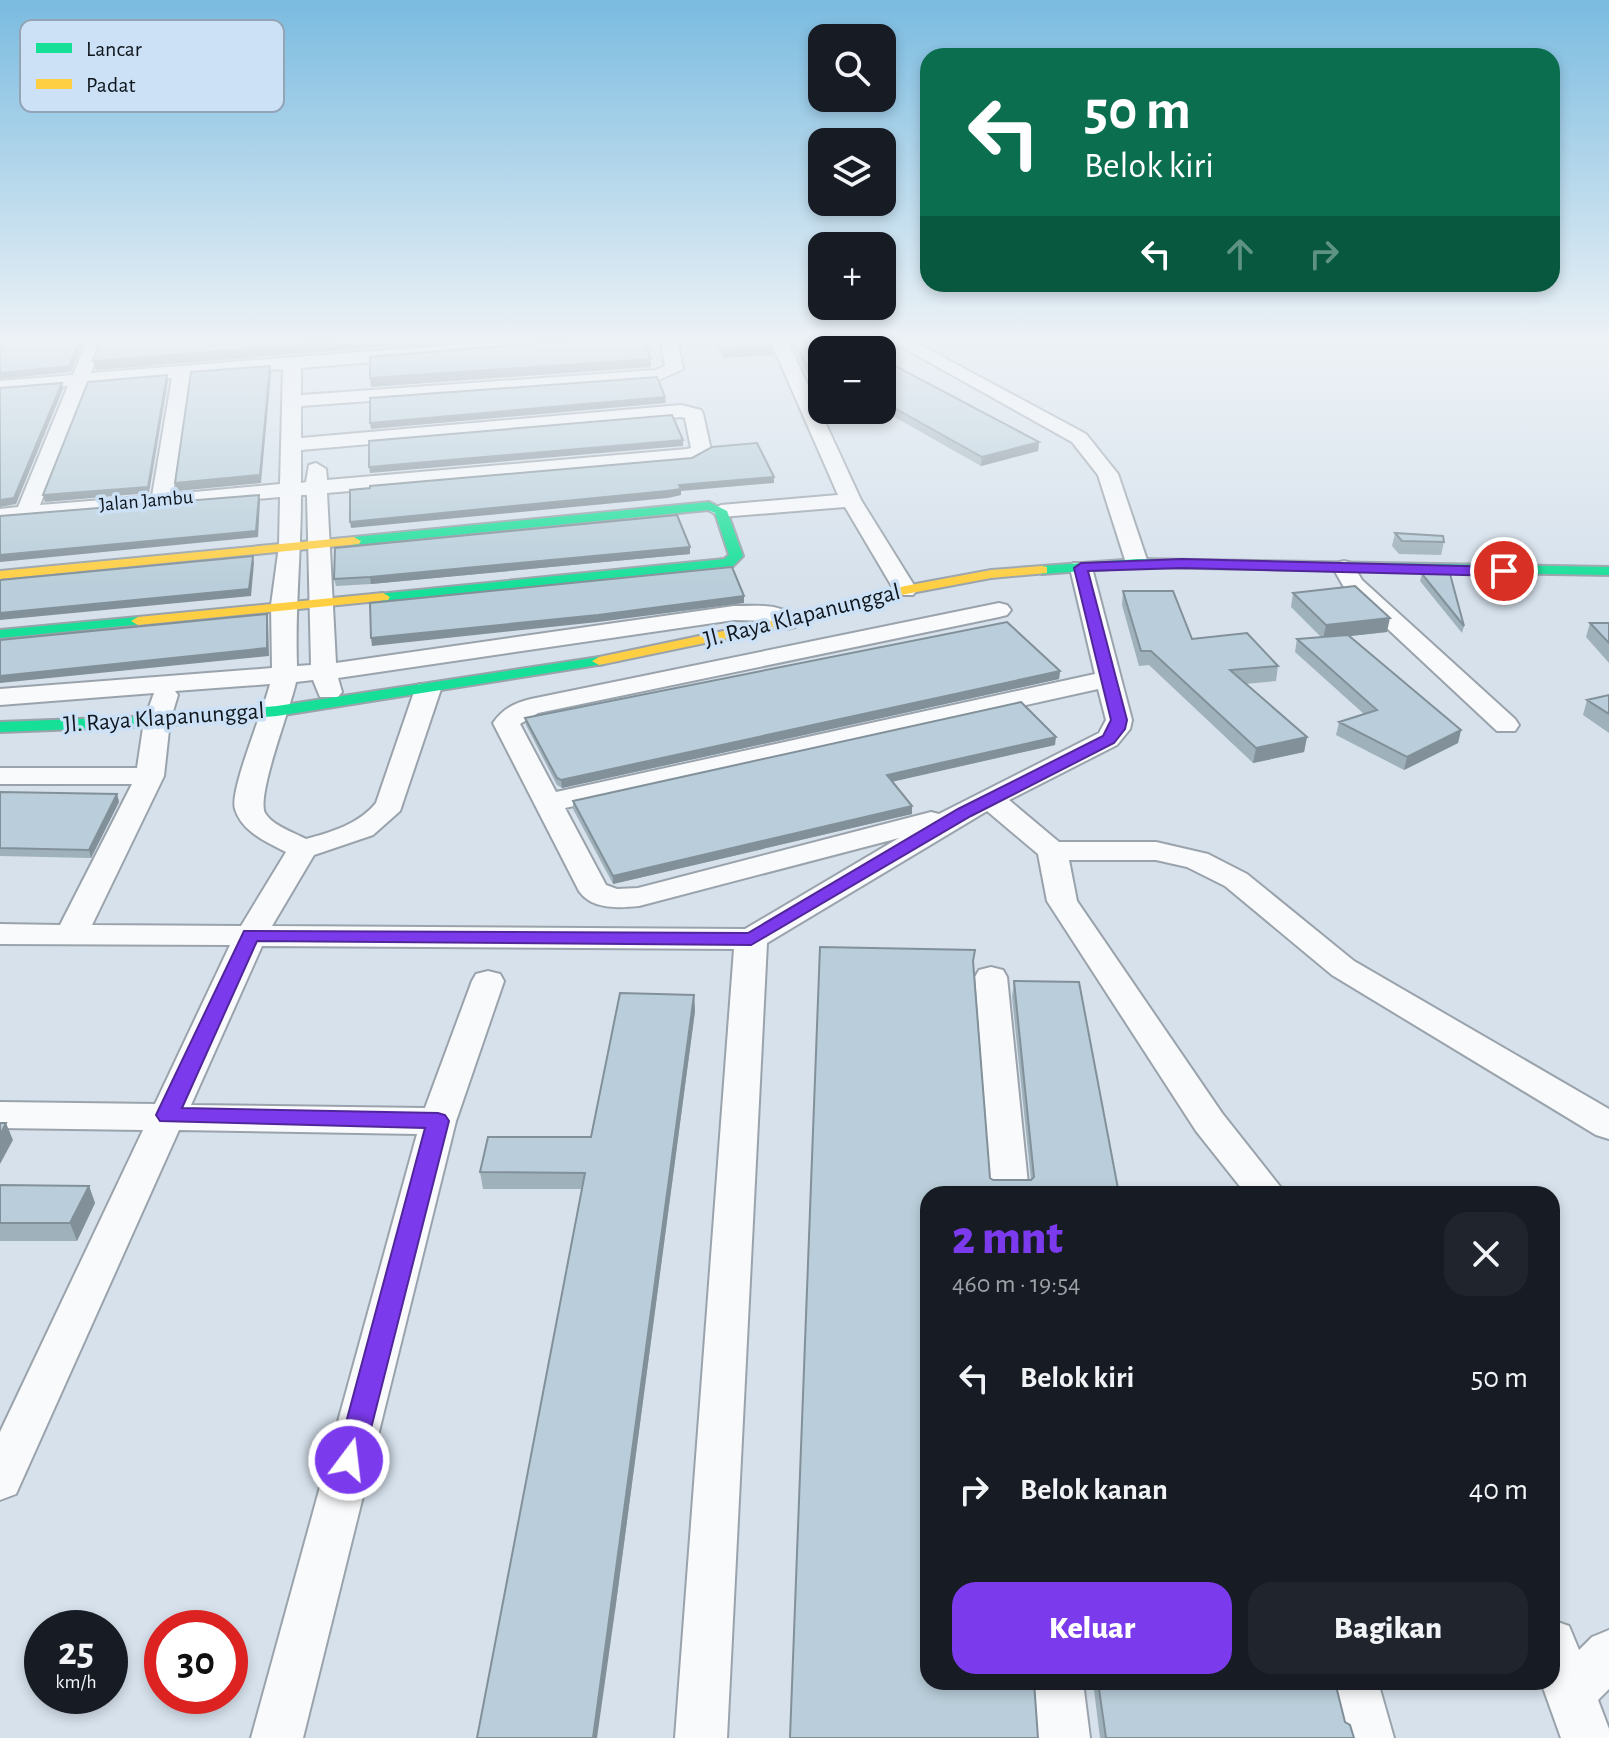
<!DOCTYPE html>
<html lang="id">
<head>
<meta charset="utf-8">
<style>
	body { margin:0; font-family:"Alegreya Sans",sans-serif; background:#20242c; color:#f1f3f6; height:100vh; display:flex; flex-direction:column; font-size:30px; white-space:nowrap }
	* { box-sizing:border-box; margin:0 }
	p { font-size:26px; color:#9ea1a6 }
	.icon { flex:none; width:44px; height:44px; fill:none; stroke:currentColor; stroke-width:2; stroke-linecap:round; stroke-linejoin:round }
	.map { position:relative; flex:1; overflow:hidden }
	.panel { position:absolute; left:920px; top:1186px; width:640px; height:504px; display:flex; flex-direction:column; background:#171b24; border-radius:24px; box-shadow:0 4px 12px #0003 }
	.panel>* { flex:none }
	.top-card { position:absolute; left:920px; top:48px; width:640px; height:244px; border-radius:24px; box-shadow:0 4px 12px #0003; background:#0b6e4f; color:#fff; overflow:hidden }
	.controls { position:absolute; left:808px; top:24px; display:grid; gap:16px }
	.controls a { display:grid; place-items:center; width:88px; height:88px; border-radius:16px; background:#171b24; box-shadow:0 4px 12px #0003; font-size:40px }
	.speed { position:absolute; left:24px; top:1610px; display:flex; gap:16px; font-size:40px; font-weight:700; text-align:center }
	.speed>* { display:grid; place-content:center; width:104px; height:104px; border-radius:50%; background:#171b24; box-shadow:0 4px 12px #0003; line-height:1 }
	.speed small { font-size:20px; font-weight:400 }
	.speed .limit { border:12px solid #d22; background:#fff; color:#111 }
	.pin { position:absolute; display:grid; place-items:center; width:68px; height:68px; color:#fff; margin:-34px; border:4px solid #fff; border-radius:50%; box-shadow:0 2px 8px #0007 }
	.me { position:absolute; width:88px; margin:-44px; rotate:15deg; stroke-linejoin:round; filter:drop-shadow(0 0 6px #0008) }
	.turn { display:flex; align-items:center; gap:28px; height:168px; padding:0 32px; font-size:36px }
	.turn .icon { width:104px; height:104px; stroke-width:2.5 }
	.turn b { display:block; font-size:56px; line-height:68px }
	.lanes { display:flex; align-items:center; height:76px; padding:0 32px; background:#0003; justify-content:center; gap:40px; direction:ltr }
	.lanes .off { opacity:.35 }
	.round { display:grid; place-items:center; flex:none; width:84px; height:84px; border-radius:24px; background:#20242c }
	.headline { display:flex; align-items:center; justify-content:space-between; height:136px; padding:0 32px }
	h1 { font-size:48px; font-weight:800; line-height:60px; color:#7c3aed }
	.primary-button { display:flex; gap:16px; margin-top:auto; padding:16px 32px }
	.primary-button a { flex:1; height:92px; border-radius:24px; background:#7c3aed; color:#fff; font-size:32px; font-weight:800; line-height:92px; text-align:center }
	.primary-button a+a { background:#20242c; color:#f1f3f6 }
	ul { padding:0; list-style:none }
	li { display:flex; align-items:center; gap:24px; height:112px; padding:0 32px }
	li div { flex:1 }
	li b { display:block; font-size:30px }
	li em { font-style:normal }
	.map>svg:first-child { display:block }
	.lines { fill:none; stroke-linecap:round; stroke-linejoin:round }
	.street-casing { stroke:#9aa3ab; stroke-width:4 }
	.fast-casing { stroke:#9aa3ab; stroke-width:4 }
	.slow-casing { stroke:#9aa3ab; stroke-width:4 }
	.street { fill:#f9fafc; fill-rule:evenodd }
	.fast { fill:#16e098; fill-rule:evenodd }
	.slow { fill:#ffcf43; fill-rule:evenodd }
	.wall { fill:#9fb1bb }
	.shaded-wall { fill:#829099 }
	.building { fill:#b9ceda; stroke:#829099; stroke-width:2 }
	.route { fill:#7c3aed; stroke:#51269a; stroke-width:2 }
	.labels { text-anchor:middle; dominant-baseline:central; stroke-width:7; stroke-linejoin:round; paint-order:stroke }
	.far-street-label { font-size:20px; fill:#0f161d; stroke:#cce1f6 }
	.street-label { font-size:24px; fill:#0f161d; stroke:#cce1f6 }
	.key { fill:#cce1f6; stroke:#93a4b5; stroke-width:2 }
	.key-label { font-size:22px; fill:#0f161d }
</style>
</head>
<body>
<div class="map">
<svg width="1609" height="1738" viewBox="0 0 1609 1738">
	<rect width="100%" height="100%" fill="#d6e1ec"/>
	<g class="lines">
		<g class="street-casing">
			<path id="street" d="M86,342h17l-12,31 397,-31h79l-8,5 -258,21v27l355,-25 9,-4 -4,-24h17l5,27 -24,11 -358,26v32l380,-33 20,5 2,4 8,36 -19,11 -365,32 9,170 398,-57c23,0 50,-4 65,16l-4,5 -8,2 -18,-8 -35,-1 -396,58 4,14 -4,5h-18l-7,-17 -17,2c-5,25 -40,113 -31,131 8,13 28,19 41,26 26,-7 53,-15 70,-36l39,-114 4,-5h18l4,5 -41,122 -27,24 -59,20 -42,71 473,3 154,-91 -260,68c-20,2 -47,4 -60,-15l-86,-168c10,-14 21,-20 38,-24l468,-96 8,2 4,5 -4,5 -8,2 -461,96 -18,11 36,68 539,-118 -25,-106 3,-5h16l3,5 40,152 -2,9 -13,16 -108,55 50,42h97l52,12 39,20 107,87 255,148v30l-13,-4 -264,-160 -107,-89 -38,-19 -31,-7h-87l8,41 145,212 64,81h-40l-50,-63 -149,-230 -9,-47 -51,-43 -220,132 -40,795h-52l59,-789 -472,-3 -71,159 234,3 47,-127 4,-7 12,-3 12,3 4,7 -48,140 -153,617h-52l166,-604 -238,-4 -163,364 -16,6v-68l143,-302 -143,-2v-26l155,2 75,-159 -230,-1v-20l60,1 72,-141h-132v-16h137l7,-47 10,-28 -154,12v-16l272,-21 -1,-63 8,-59 1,-49 -280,24v-12l18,-2 50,-121 -68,5v-10l73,-6zM283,369l-3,115 -107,10 17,-118zM172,378l-20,118 -112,9 47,-120zM681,417l4,1 6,30 -4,1 -360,31 -1,-11 -10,-6 -7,2 -3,17 -5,1v-33zM301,495h6l4,170 -14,1c-2,-58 4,-113 4,-171zM270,684c-6,25 -41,107 -35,125 7,23 32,33 51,43l-45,74 -149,-1 72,-149 6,-55 8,-26 -3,-4zM1098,689l8,31 -7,13 -160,81 -8,-2 -293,76 -21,1 -11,-4 -41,-77z
				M771,342h17l73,158 56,90 -4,5h-16l-52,-88 -124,10 -11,-6 11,-6 117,-10z
				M893,342h22l171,92 32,40 30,89 -3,5h-16l-3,-5 -28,-88 -26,-33z
				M1344,561l8,2 10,17 153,139 4,6 -4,6h-18l-152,-142 -12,-21 3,-5z
				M991,967l12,3 4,7 22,217h-38l-16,-217 4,-7z
				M1552,1620l17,6 10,24 13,-13 17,-7v59l-11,11 11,29v9h-48l-20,-56h11z
				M1033,1682h50l7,56h-52z
				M1328,1682h50l16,56h-52z"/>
		</g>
		<g class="fast-casing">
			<path id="fast" d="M709,502l18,9 16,45 -10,10 -350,35 -7,-4 2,-3 346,-35 5,-4 -14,-42 -7,-3 -354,35 -7,-4 7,-4z
				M1137,559l472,8v8l-472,-8 -95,7 -7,-4 7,-4z
				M138,617l7,4 -2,3 -143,14v-8z
				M599,657l5,1v6l-327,52 -120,10 -157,6v-10l157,-6 120,-10z"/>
		</g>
		<g class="slow-casing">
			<path id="slow" d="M354,537l7,4 -2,3 -359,35v-8z
				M1042,566l5,1v6l-56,5 -85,16 -119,32 -188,39 -7,-4 7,-4 186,-39 120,-32 86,-16z
				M383,593l7,4 -2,3 -250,25 -7,-4 7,-4z"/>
		</g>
		<use href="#street" class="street"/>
		<use href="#fast" class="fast"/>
		<use href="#slow" class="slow"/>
	</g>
	<path class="wall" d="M715,342h57l1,13 -50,3z
		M790,342h69l-40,54z
		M882,359l157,83 -1,9 -57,15 -99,-56z
		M1395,533l49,9 -3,13 -42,-1 -7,-8z
		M690,547v7l-319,30 -35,2 -2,-7z
		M1422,574l42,52 -2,7 -42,-52z
		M1123,591l69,48 86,27 -2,15 -31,3 62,53 -3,15 -51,11 -104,-98 -10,1 -17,-61z
		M1293,593l94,39 -37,4 111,94 -3,13 -54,27 -68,-35 3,-13 25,-8 -69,-62 2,-13 24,-2 -30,-30z
		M1590,623h19v40l-23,-26z
		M1060,671l-1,8 -497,109 -5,-3 -31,-60 -1,-7z
		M1609,695v38l-26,-18 4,-15z
		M1055,745l-163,36 20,33 -299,70 -40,-75v-8z
		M0,792l117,2 2,8 -28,56 -91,-2z
		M974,968l16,210 3,2h38l-19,-183 2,-16 105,213h-191l-138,544z
		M694,995l1,16 -80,600 -33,-422h-99l-3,-17 111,-35z
		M0,1185l89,1 6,17 -18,38h-77z
		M1093,1682h242l10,40 9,16h-254z"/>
	<path class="shaded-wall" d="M79,342h4l-12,30 -71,7v-6z
		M337,342h107l-348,28 -3,-9z
		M773,346v9l-50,3 -1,-8z
		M651,359v8l-280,20 -1,-9z
		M270,366l1,7 -10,110 -84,8 -2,-8z
		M167,375l1,6 -19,112 -104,9 -2,-7z
		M62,383l1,6 -47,115 -16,3v-7z
		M822,387v9h-3v-8z
		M665,397l1,6 -295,26 -1,-6z
		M683,440v6l-313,27 -1,-6z
		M1039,442l-1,9 -57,15 1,-9z
		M774,477v6l-93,8v4l-13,3 -317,30 -1,-6 329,-37z
		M259,495l1,7 -2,35 -258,25v-7z
		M690,547v7l-319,30 -1,-7z
		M253,556l1,7 -3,33 -251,24v-7z
		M744,596v7l-146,19 -226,24 -1,-8z
		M267,614l1,7 1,35 -269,27v-7z
		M1390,618l-3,14 -64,7 3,-14z
		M1060,671l-1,8 -497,109 -1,-8z
		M1461,730l-3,13 -54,27 3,-13z
		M1056,737l-1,8 -168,38v-8z
		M1307,737l-3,15 -51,11 3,-15z
		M117,794l2,8 -28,56 -2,-8z
		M912,806v8l-299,70v-8z
		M694,995l1,16 -80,600 -18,127h-4z
		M6,1123l7,17 -13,24v-29z
		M89,1186l6,17 -18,38 -7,-18z"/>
	<path class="building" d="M5,342h74l-10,24 -69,7v-18z
		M99,342h238l-244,19z
		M550,342h95l6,17 -281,19v-21z
		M719,342h53l1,4 -51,4z
		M794,342h65l6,8h-43v37l-3,1z
		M882,359l157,83 -57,15 -100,-56z
		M270,366l-10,109 -85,8 16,-111z
		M167,375l-19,112 -105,8 45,-113z
		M657,377l8,20 -295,26v-25z
		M62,383l-48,115 -14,2v-112z
		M672,415l11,25 -314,27v-26z
		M757,443l17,34 -95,8 2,4 -14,2 -317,31v-32l20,-2v-2l322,-28 20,-11z
		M259,495l-3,36 -256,24v-39z
		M677,515l13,32 -320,30 -36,2 1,-31z
		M1395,533l48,3 1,6 -42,-1z
		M253,556l-4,33 -249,24v-33z
		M732,567l12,29 -146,19 -227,23 -1,-35z
		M1422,574h28l14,52z
		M1355,586l35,32 -64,7 -33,-32z
		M1123,591h50l19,48 55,-6 31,33 -48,4 77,67 -51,11 -105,-97h-10z
		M267,614v34l-267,28v-36z
		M1007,622l53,49 -499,109 -4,-2 -32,-60z
		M1590,623h19v20z
		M1348,635l113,95 -54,27 -68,-35 38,-12 -80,-71z
		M1609,695v19l-22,-14z
		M1021,702l35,35 -169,38 25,31 -299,70 -40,-75z
		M0,792l117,2 -28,56 -89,-2z
		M820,947l155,3 -2,11 17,217 3,2h38l3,-3 -20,-196 65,1 40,212h-191v488h106l4,56h-248z
		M620,993l74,2 -101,743h-116l108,-565 -105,-1 8,-35h103z
		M0,1123h6l-6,12z
		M0,1185l89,1 -19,37h-70z
		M1098,1682h237l10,40 5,3 4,13h-248z"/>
	<linearGradient id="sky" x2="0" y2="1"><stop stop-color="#7abbe0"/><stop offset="0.58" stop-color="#edf2f6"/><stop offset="1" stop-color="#edf2f6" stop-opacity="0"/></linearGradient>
	<rect width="1609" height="586" fill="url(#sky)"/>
	<path class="route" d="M1182,559l322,8 6,4 -6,5 -322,-8 -94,3 39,149 -2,9 -11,14 -143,73 -220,129 -494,-4 -75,167 256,5 7,2 4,6 -86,339 -4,8 -10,4 -9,-4 -4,-8 89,-332 -265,-7 -4,-6 88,-184 504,2 210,-124 145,-73 8,-16 -37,-152 7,-5z"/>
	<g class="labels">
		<g class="far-street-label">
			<text transform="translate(146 501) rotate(-5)">Jalan Jambu</text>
		</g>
		<g class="street-label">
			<text transform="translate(802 616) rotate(-14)">Jl. Raya Klapanunggal</text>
			<text transform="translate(164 718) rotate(-4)">Jl. Raya Klapanunggal</text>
		</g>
	</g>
	<rect x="20" y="20" width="264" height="92" rx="12" class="key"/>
	<rect x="36" y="43" width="36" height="10" fill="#16e098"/>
	<rect x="36" y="79" width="36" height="10" fill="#ffcf43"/>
	<g class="key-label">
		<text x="86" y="56">Lancar</text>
		<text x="86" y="92">Padat</text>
	</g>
</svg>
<div class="controls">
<a><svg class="icon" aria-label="search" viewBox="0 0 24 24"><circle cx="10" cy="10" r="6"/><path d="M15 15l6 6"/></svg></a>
<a><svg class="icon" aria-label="layers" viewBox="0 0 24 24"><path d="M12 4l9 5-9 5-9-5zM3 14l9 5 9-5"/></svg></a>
<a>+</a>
<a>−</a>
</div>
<div class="speed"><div>25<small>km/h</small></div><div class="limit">30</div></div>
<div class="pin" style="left:1504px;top:571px;background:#d93025"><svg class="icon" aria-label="arrive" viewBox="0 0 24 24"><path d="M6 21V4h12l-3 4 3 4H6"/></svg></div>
<svg class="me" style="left:349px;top:1460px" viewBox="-20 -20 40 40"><circle r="17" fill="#7c3aed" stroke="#fff" stroke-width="3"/><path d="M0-11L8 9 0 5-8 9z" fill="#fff"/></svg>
<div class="top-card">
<div class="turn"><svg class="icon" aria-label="left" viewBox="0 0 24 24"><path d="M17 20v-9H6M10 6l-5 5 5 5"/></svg><div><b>50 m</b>Belok kiri</div></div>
<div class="lanes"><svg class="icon" aria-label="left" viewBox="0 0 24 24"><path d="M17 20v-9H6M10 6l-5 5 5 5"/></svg><svg class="icon off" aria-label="ahead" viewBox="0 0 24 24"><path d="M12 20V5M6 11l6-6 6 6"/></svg><svg class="icon off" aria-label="right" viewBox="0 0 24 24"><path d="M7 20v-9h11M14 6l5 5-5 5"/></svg></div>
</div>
<section class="panel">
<div class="headline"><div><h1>2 mnt</h1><p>460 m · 19:54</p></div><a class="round"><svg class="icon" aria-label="close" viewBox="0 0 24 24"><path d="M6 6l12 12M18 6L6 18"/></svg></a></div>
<ul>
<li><svg class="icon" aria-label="left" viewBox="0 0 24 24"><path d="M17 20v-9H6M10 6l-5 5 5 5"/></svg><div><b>Belok kiri</b></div><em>50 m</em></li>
<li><svg class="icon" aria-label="right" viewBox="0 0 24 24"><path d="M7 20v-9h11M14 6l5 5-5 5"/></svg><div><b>Belok kanan</b></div><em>40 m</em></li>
</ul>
<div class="primary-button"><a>Keluar</a><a>Bagikan</a></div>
</section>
</div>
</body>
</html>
